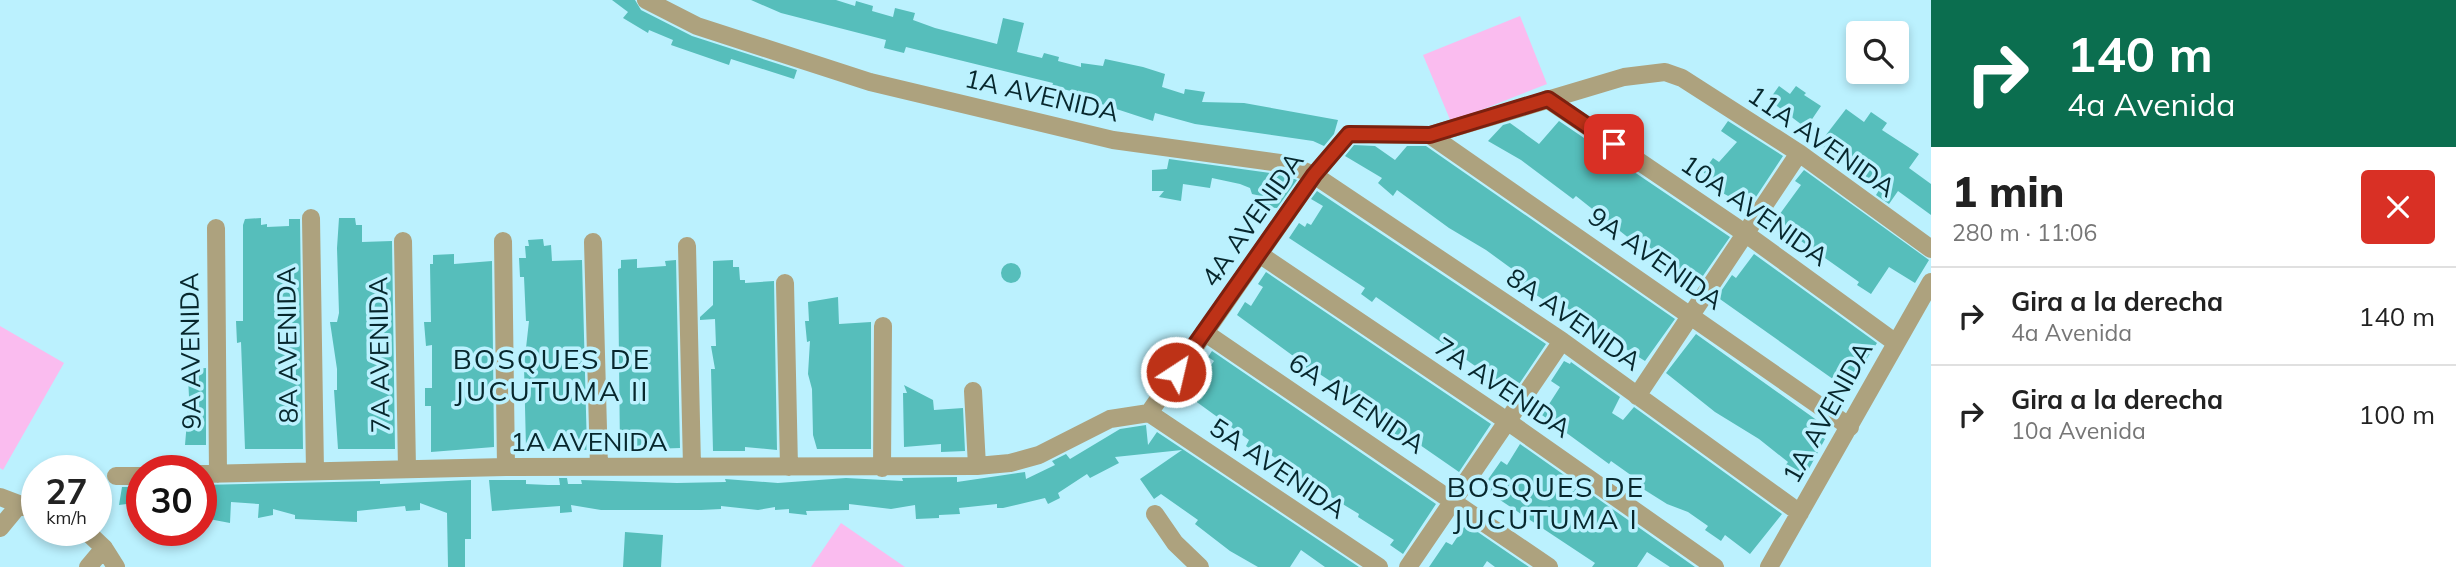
<!DOCTYPE html>
<html lang="es">
<head>
<meta charset="utf-8">
<style>
	body { margin:0; font-family:Mulish,sans-serif; background:#f6f6f6; color:#222; height:100vh; display:flex; flex-direction:column; font-size:26px; white-space:nowrap }
	* { box-sizing:border-box; margin:0 }
	p { font-size:23px; color:#767676 }
	.icon { flex:none; width:38px; height:38px; fill:none; stroke:currentColor; stroke-width:2; stroke-linecap:round; stroke-linejoin:round }
	.map { position:relative; flex:1; overflow:hidden }
	.drawer { display:flex; flex-direction:column; background:#fff; width:525px }
	.drawer>* { flex:none }
	.guide { background:#0b6e4f; color:#fff; overflow:hidden }
	.tools { position:absolute; left:1846px; top:21px; display:grid; gap:14px }
	.tools a { display:grid; place-items:center; width:63px; height:63px; border-radius:7px; background:#fff; box-shadow:0 4px 10px #0003; font-size:35px }
	.speed { position:absolute; left:21px; top:455px; display:flex; gap:14px; font-size:35px; font-weight:700; text-align:center }
	.speed>* { display:grid; place-content:center; width:91px; height:91px; border-radius:50%; background:#fff; box-shadow:0 4px 10px #0003; line-height:1 }
	.speed small { font-size:18px; font-weight:400 }
	.speed .limit { border:10px solid #d22; background:#fff; color:#111 }
	.pin { position:absolute; display:grid; place-items:center; width:60px; height:60px; color:#fff; margin:-30px; border-radius:14px; box-shadow:0 4px 10px #0006 }
	.me { position:absolute; width:77px; margin:-38px; rotate:35deg; stroke-linejoin:round; filter:drop-shadow(0 0 5px #0008) }
	.turn { display:flex; align-items:center; gap:24px; height:147px; padding:0 21px; font-size:32px }
	.turn .icon { width:91px; height:91px; stroke-width:2.5 }
	.turn b { display:block; font-size:49px; line-height:60px }
	.round { display:grid; place-items:center; flex:none; width:74px; height:74px; border-radius:7px; background:#f6f6f6 }
	.summary { display:flex; align-items:center; justify-content:space-between; height:119px; padding:0 21px }
	h1 { font-size:42px; font-weight:800; line-height:52px }
	ul { padding:0; list-style:none }
	li { display:flex; align-items:center; gap:21px; height:98px; padding:0 21px; border-top:2px solid #e0e0e0 }
	li div { flex:1 }
	li b { display:block; font-size:26px }
	li em { font-style:normal }
	main { display:flex; flex:1; min-height:0 }
	.map>svg:first-child { display:block }
	.green { fill:#fabcef }
	.building { fill:#56bebb }
	.lines { fill:none; stroke-linecap:round; stroke-linejoin:round }
	.minor { stroke:#ada27e; stroke-width:18 }
	.route-casing { stroke:#7b200f; stroke-width:18 }
	.route { stroke:#bd3217; stroke-width:12 }
	.labels { text-anchor:middle; dominant-baseline:central; stroke-width:7; stroke-linejoin:round; paint-order:stroke }
	.street-label { font-size:26px; fill:#07272d; stroke:#bbf1fe }
	.neighbourhood-label { font-size:28px; letter-spacing:2px; fill:#07272d; stroke:#bbf1fe }
</style>
</head>
<body>
<main>
<div class="map">
<svg width="1931" height="567" viewBox="0 0 1931 567">
	<rect width="100%" height="100%" fill="#bbf1fe"/>
	<path class="green" d="M1520,16l27,68 -96,38 -28,-67z
		M0,326l64,37 -61,107 -3,-2z
		M841,523l64,44h-94z"/>
	<path class="building" d="M612,0h23l6,10 51,26 105,34 -3,9 -63,-20 -2,6 -58,-20 2,-5 -24,-10 -1,3 -25,-15 5,-6z
		M751,0h85l19,6 1,-5 17,5 -1,5 21,6 2,-9 20,5 -2,7 22,8 62,16 6,-26 21,5 -7,29 25,6 2,-5 15,4 -1,4 23,6v-4l22,3 2,-7 38,8 22,7 -3,13 22,7 1,-5 20,3 -3,10 42,1 94,17 -4,14 -10,12 -11,-5 -118,-17 -40,-11 -2,8 -61,-20 1,-4 -41,-11 1,-3 -147,-36 -2,6 -20,-5 2,-8 -105,-27z
		M1779,86l11,8 6,-8 10,7 -2,2 17,11 -15,22 -37,-28z
		M1846,109l18,13 7,-10 16,11 -5,7 37,24 -10,14 22,16v31l-33,-24 -9,13 -13,-9 5,-8 -62,-43z
		M1559,121l171,116 -32,46 -49,-36 -4,5 -16,-10 1,-3 -54,-43 -3,3 -52,-39 -33,-19 15,-16 7,-2 29,21z
		M1728,121l55,35 -33,50 -16,-11 -2,3 -17,-9 4,-5 -16,-12 10,-14 6,4 18,-20 -16,-11z
		M1354,145l21,1 20,14 12,-14h19l249,173 -30,42 -54,-34 -4,4 -17,-13 4,-5 -18,-13 -4,5 -33,-21 4,-7 -37,-27 -37,-22 -52,-38 -4,6 -15,-13 4,-5 -37,-22z
		M1169,159l115,16 13,5 -20,28 -17,-1 1,-11 -9,-2 -2,-6 -10,-4 -28,-6 -2,10 -27,-4 -2,17 -22,-4 5,-6h-12v-21l15,-1z
		M1804,170l125,90 -14,23 -26,-16 -18,27 -14,-9 2,-3 -85,-60 27,-37 -6,-4z
		M1317,191l229,153 -33,49 -16,-11 -4,6 -17,-11 5,-7 -105,-73 -4,5 -11,-8 4,-6 -76,-50 10,-15 6,4 2,-4 4,2 12,-19 -12,-7z
		M261,218v7l6,-1v3l22,-1v-7h11l3,230h-58l-4,-107 -4,1 -1,-22h7v-96l2,-6z
		M339,218h16l1,7h6v17l30,-1 3,208h-57l-4,-59h3v-21l-7,-47h7l2,-9 -2,-65z
		M543,239l1,7 7,-1 1,16 30,-1 5,190 -61,-2 -2,-82 5,-45h-3l-2,-44h-4l-1,-19h7l-1,-12h4l-1,-6z
		M454,254v10l38,-3 2,186 -63,5v-46h-6v-18h7v-43l-6,1 -2,-24h7l-1,-58h3v-9z
		M1754,254l123,89 -30,46 -130,-92 15,-22 4,3z
		M637,259v9l29,-2 -1,-5 11,-1 4,188 -60,2 -2,-181 3,-1v-8z
		M733,260v7h6l1,13h5v3l29,-2 3,169 -32,-3v4h-32l-2,-82h4l-4,-23h5l-1,-27 -15,1v-3l13,-12v-44z
		M1001 273a10 10 0 1 1 20 0a10 10 0 1 1-20 0Z
		M1266,272l225,152 -32,48 -52,-36 -3,4 -15,-10 3,-4 -36,-28 -41,-27 -3,3 -11,-7 -5,-9 -59,-43 8,-13 6,4 12,-19 -5,-3z
		M838,297l1,27 32,-2v127h-54l-4,-14 -1,-46 -4,-15 2,-33 -3,1 -2,-21h4l-1,-19z
		M1696,334l129,92 -6,9 6,4 -21,39 -19,-12 3,-4 -29,-23 -44,-27 -49,-39z
		M1212,351l224,153 -33,50 -13,-9 4,-5 -36,-23 1,-3 -59,-36 -3,4 -14,-9 5,-7 -22,-14 -4,5 -16,-11 3,-6 -66,-48 8,-13 7,5 16,-23 -6,-4z
		M1564,361l6,3 1,-2 49,35 -8,16 11,7 11,-13 148,107 -32,40 -25,-19 -4,6 -16,-11 3,-4 -20,-14 -21,-8 -35,-22 3,-4 -24,-17 -2,3 -67,-49 18,-28 -9,-6z
		M206,368v77h-21l4,-48 -1,-21 6,-1v-6z
		M904,385l29,15 1,10 29,-2 2,43 -24,1v-8l-37,3 -1,-54h4z
		M1146,425l2,20 9,-13 202,135h-34l-24,-17 -11,17h-32l-28,-16 -35,-27 3,-4 -37,-26 -7,5 -14,-20 42,-29 -67,7 4,6 -29,15 -3,-4 -29,19 2,5 -12,6 -3,-6 -42,10h-6v-4l-38,4 1,6 -21,1v3l-23,1 -1,-14 -24,4 -42,-5v6l-43,1 1,4 -18,-2v-4l-14,1v-3l-17,3 -37,-4v3l-20,1h-100l-30,-5 1,7 -12,1v-7l-68,5 -3,-31h37v4l22,1h12l-1,-7h8l1,6h14l-1,-4 96,3 49,-1 -1,-3 53,4 68,-5 57,3 -1,-3 55,-1v5l68,-10 1,7 29,-14 -3,-4 14,-7 4,5 50,-30z
		M1520,444l175,123h-25l-23,-15 -10,15h-45l3,-4 -113,-75 19,-27 6,4z
		M471,480v59h-6v28h-17l-1,-54 -27,-10v7l-14,1 -1,-5 -48,5v11l-62,-3v-4l-22,-6v6l-15,3 1,-14 -28,-2 -1,21 -21,-4v-7h-8v-27l179,-4v3z
		M122,487h20v15l-23,3z
		M1466,524l63,43h-34l-8,-6 -4,6h-54l17,-25 6,3z
		M625,532l38,3 -2,32h-38z"/>
	<g class="lines">
		<path class="minor" d="M646,0l51,26 173,56 243,58 174,24 27,11 248,166 238,172
			M1547,99l199,135 150,109
			M1430,135l420,292
			M311,218l4,253
			M216,228l2,246
			M403,241l4,228
			M503,241l3,226
			M593,242l6,225
			M687,246l5,220
			M1259,254l248,167 208,146
			M785,283l4,184
			M1204,332l345,235
			M973,391l4,75
			M1637,396l162,-243
			M1149,413l165,-238 35,-41 81,1 194,-58 41,-5 17,6 117,75 132,96
			M1149,413l230,154
			M882,468l1,-142
			M201,474l305,-7 471,-1 33,-3 29,-8 71,-36 39,-6
			M116,476h26
			M0,497l37,14
			M1155,514l20,29 25,24
			M0,528l19,-23
			M85,530l19,18 12,19
			M88,567l16,-19
			M1408,567l154,-226
			M1769,567l162,-285"/>
	</g>
	<g class="lines">
		<g class="route-casing">
			<path id="route" d="M1176,372l138,-197 35,-41 81,1 118,-36 66,45"/>
		</g>
		<use href="#route" class="route"/>
	</g>
	<g class="labels">
		<g class="street-label">
			<text transform="translate(1042 95) rotate(13)">1A AVENIDA</text>
			<text transform="translate(1822 141) rotate(35)">11A AVENIDA</text>
			<text transform="translate(1755 210) rotate(35)">10A AVENIDA</text>
			<text transform="translate(1252 219) rotate(-55)">4A AVENIDA</text>
			<text transform="translate(1656 258) rotate(35)">9A AVENIDA</text>
			<text transform="translate(1574 319) rotate(35)">8A AVENIDA</text>
			<text transform="translate(287 345) rotate(-91)">8A AVENIDA</text>
			<text transform="translate(190 351) rotate(-91)">9A AVENIDA</text>
			<text transform="translate(379 355) rotate(-91)">7A AVENIDA</text>
			<text transform="translate(1503 387) rotate(34)">7A AVENIDA</text>
			<text transform="translate(1357 403) rotate(34)">6A AVENIDA</text>
			<text transform="translate(1827 412) rotate(-61)">1A AVENIDA</text>
			<text x="589" y="441">1A AVENIDA</text>
			<text transform="translate(1278 468) rotate(34)">5A AVENIDA</text>
		</g>
		<g class="neighbourhood-label">
			<text x="552" y="358">BOSQUES DE<tspan x="552" dy="32">JUCUTUMA II</tspan></text>
			<text x="1546" y="486">BOSQUES DE<tspan x="1546" dy="32">JUCUTUMA I</tspan></text>
		</g>
	</g>
</svg>
<div class="tools">
<a><svg class="icon" aria-label="search" viewBox="0 0 24 24"><circle cx="10" cy="10" r="6"/><path d="M15 15l6 6"/></svg></a>
</div>
<div class="speed"><div>27<small>km/h</small></div><div class="limit">30</div></div>
<div class="pin" style="left:1614px;top:144px;background:#d93025"><svg class="icon" aria-label="arrive" viewBox="0 0 24 24"><path d="M6 21V4h12l-3 4 3 4H6"/></svg></div>
<svg class="me" style="left:1176px;top:372px" viewBox="-20 -20 40 40"><circle r="17" fill="#bd3217" stroke="#fff" stroke-width="3"/><path d="M0-11L8 9 0 5-8 9z" fill="#fff"/></svg>
</div>
<section class="drawer">
<div class="guide">
<div class="turn"><svg class="icon" aria-label="right" viewBox="0 0 24 24"><path d="M7 20v-9h11M14 6l5 5-5 5"/></svg><div><b>140 m</b>4a Avenida</div></div>
</div>
<div class="summary"><div><h1>1 min</h1><p>280 m · 11:06</p></div><a class="round" style="background:#d93025;color:#fff"><svg class="icon" aria-label="close" viewBox="0 0 24 24"><path d="M6 6l12 12M18 6L6 18"/></svg></a></div>
<ul>
<li><svg class="icon" aria-label="right" viewBox="0 0 24 24"><path d="M7 20v-9h11M14 6l5 5-5 5"/></svg><div><b>Gira a la derecha</b><p>4a Avenida</p></div><em>140 m</em></li>
<li><svg class="icon" aria-label="right" viewBox="0 0 24 24"><path d="M7 20v-9h11M14 6l5 5-5 5"/></svg><div><b>Gira a la derecha</b><p>10a Avenida</p></div><em>100 m</em></li>
</ul>
</section>
</main>
</body>
</html>
